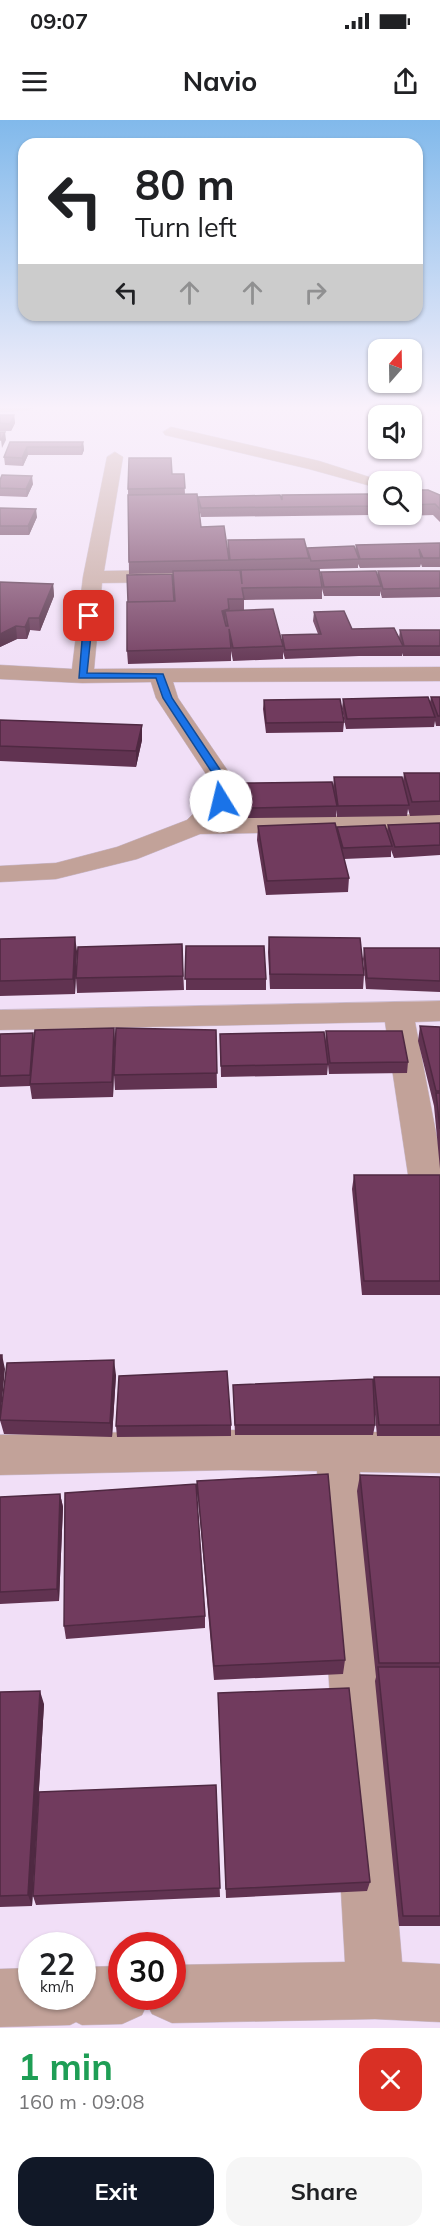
<!DOCTYPE html>
<html lang="en">
<head>
<meta charset="utf-8">
<style>
	body { margin:0; font-family:Mulish,sans-serif; background:#f6f6f6; color:#202124; height:100vh; display:flex; flex-direction:column; font-size:22px; white-space:nowrap }
	* { box-sizing:border-box; margin:0 }
	p { font-size:20px; color:#757577 }
	.icon { flex:none; width:33px; height:33px; fill:none; stroke:currentColor; stroke-width:2; stroke-linecap:round; stroke-linejoin:round }
	.map { position:relative; height:1908px; overflow:hidden }
	.side { display:flex; flex-direction:column; background:#fff; flex:1 }
	.side>* { flex:none }
	.top-card { position:absolute; left:18px; top:18px; width:405px; height:183px; border-radius:18px; box-shadow:0 2px 4px #0004; background:#fff; color:#202124; overflow:hidden }
	.needle { width:39px; rotate:20deg }
	.controls { position:absolute; left:368px; top:219px; display:grid; gap:12px }
	.controls a { display:grid; place-items:center; width:54px; height:54px; border-radius:12px; background:#fff; box-shadow:0 2px 4px #0004; font-size:30px }
	.speed { position:absolute; left:18px; top:1812px; display:flex; gap:12px; font-size:30px; font-weight:700; text-align:center }
	.speed>* { display:grid; place-content:center; width:78px; height:78px; border-radius:50%; background:#fff; box-shadow:0 2px 4px #0004; line-height:1 }
	.speed small { font-size:15px; font-weight:400 }
	.speed .limit { border:9px solid #d22; background:#fff; color:#111 }
	.pin { position:absolute; display:grid; place-items:center; width:51px; height:51px; color:#fff; margin:-26px; border-radius:12px; box-shadow:0 3px 9px #0006 }
	.me { position:absolute; width:66px; margin:-33px; rotate:351deg; stroke-linejoin:round; filter:drop-shadow(0 0 4px #0008) }
	.turn { display:flex; align-items:center; gap:21px; height:126px; padding:0 18px; font-size:27px }
	.turn .icon { width:78px; height:78px; stroke-width:2.5 }
	.turn b { display:block; font-size:42px; line-height:51px }
	.lanes { display:flex; align-items:center; height:57px; padding:0 18px; background:#0003; justify-content:center; gap:30px; direction:ltr }
	.lanes .off { opacity:.35 }
	.round { display:grid; place-items:center; flex:none; width:63px; height:63px; border-radius:18px; background:#f6f6f6 }
	.summary { display:flex; align-items:center; justify-content:space-between; height:102px; padding:0 18px }
	h1 { font-size:36px; font-weight:700; line-height:45px; color:#1e9e55 }
	.action { display:flex; gap:12px; margin-top:auto; padding:12px 18px }
	.action a { flex:1; height:69px; border-radius:18px; background:#111827; color:#fff; font-size:24px; font-weight:700; line-height:69px; text-align:center }
	.action a+a { background:#f6f6f6; color:#202124 }
	.status { display:flex; justify-content:space-between; align-items:center; height:42px; padding:0 30px; background:#fff; direction:ltr }
	.status svg { height:16px; fill:currentColor }
	header { display:flex; justify-content:space-between; align-items:center; height:78px; padding:0 18px; background:#fff; font-size:27px; font-weight:700 }
	.map>svg:first-child { display:block }
	.lines { fill:none; stroke-linecap:round; stroke-linejoin:round }
	.minor-casing { stroke:#cbbbd0; stroke-width:1 }
	.minor { fill:#c2a299; fill-rule:evenodd }
	.wall { fill:#613351 }
	.shaded-wall { fill:#4f2942 }
	.building { fill:#713b5e; stroke:#4f2942; stroke-width:1.5 }
	.route { fill:#1a73e8; stroke:#114b97; stroke-width:1.5 }
</style>
</head>
<body>
<div class="status"><b>09:07</b><svg viewBox="0 0 49 12"><path d="M0 12V9h3v3zM5 12V6h3v6zM10 12V3h3v9zM15 12V0h3v12zM26 1h20v11H26zM47 4h2v5h-2z"/></svg></div>
<header><svg class="icon" aria-label="menu" viewBox="0 0 24 24"><path d="M4 6h16M4 12h16M4 18h16"/></svg>Navio<svg class="icon" aria-label="share" viewBox="0 0 24 24"><path d="M12 15V3M7 8l5-5 5 5M5 13v7h14v-7"/></svg></header>
<div class="map">
<svg width="440" height="1908" viewBox="0 0 440 1908">
	<rect width="100%" height="100%" fill="#f1dff7"/>
	<g class="lines">
		<g class="minor-casing">
			<path id="minor" d="M0,286h37l-7,4 -30,2z
				M171,307l148,34 66,21h-7v6l-69,-19 -144,-34 -2,-3z
				M115,332l8,5 -19,114 68,-1 7,2 3,4 -3,4 -7,2 -70,1 -8,86 346,-2v14l-267,1 5,16 52,76 4,27 -15,17 221,-4v16l-240,4 -63,25 -81,20 -56,3v-16l56,-3 61,-16 70,-27 21,-21 -2,-25 -50,-76 -5,-16 -69,1 -82,-4v-14l72,4 11,-92 24,-120z
				M440,881v20l-25,1 25,132v41h-13l-13,-4 -5,-10 -24,-159 -385,8v-20z
				M229,1310l211,3v40l-80,-1 42,490 38,2v58l-65,-3 -203,4 -20,-9 -5,-10 -5,11 -20,9 -40,1 -6,-3 -6,3 -70,2v-58l32,-1v28h50v-29l40,-1v30h50v-31l173,-3 -28,-491 -88,-1 -229,5v-40z"/>
		</g>
		<use href="#minor" class="minor"/>
	</g>
	<path class="wall" d="M0,295h14l1,8 -4,8h-11z
		M10,322h73l1,8 -2,5h-54l-5,11 -18,-1 -1,-8z
		M172,354h12l1,20 13,3 84,3 88,-1v-8h8v23h33v-24l29,5v27l-7,-7 -58,2 -3,-9 -1,7 -170,2 -2,-9 2,19 27,24v-11l79,9 48,1 1,-5 84,-2v24h-18l-1,-3 -1,3 -60,1 -2,-4v4l-39,1 2,9v-6l56,4 1,-5h62v26l-58,1 -2,-7v5h-56l-2,-7v10l-78,1v10l38,30v-5l36,-1 -5,-13 1,-9 38,17 47,9 1,-8h40v26h-37l-1,-3v3h-43l-74,3 -2,-7v7l-50,2 -2,-10v10l-103,3 -1,-13 47,-50 -1,-28 -44,1 -1,-85z
		M0,360l33,4 -6,13 -27,-1z
		M0,388l37,9 -8,18h-29z
		M0,462l53,2 1,12 -14,35 -10,-1 -3,9h-10l-17,8z
		M431,577h9v29h-4l-1,-5 -1,6 -88,2 -4,-20 1,-10 87,3z
		M264,580l80,22 -1,10 -77,1 -3,-24z
		M0,600l142,5v15l-6,27 -136,-6z
		M404,653h36v42l-30,1 -2,-7 -1,7 -70,1 -1,-7v7l-88,1 -2,-25v-10l87,4 1,-10 69,4z
		M440,703v32l-46,3 -3,-8v7l-47,2 5,19 -1,14 -82,3 -9,-55 1,-14 79,5v-4l50,4 1,-6z
		M269,817l95,38 -1,14h-93l-2,-37z
		M0,819l77,12 -2,43 -75,2z
		M182,824l2,46 -107,3 -1,-15z
		M186,826l80,33v11h-80z
		M364,828h76v44l-74,-3 -3,-30z
		M420,906l20,1v142l-6,-63 -16,-65z
		M114,908l1,15 -2,54 -81,2 -2,-13 -30,1v-53l33,-1 1,7z
		M216,910l1,58 -102,2 -1,-15z
		M326,911l82,31 -1,11 -78,1 -1,-9 -1,10 -106,2 -1,-43 105,8z
		M354,1055h86v120h-78l-10,-106z
		M116,1255l-4,62 -108,-3 -4,-14z
		M374,1257h66v59h-63l-4,-43 2,32 -2,10h-138l-2,-50 140,1z
		M231,1305v11l-114,1 -1,-11z
		M360,1355l80,2v449h-41l-24,-245 1,-4 -19,-186z
		M197,1361l148,179 -2,14 -129,6 -16,-183z
		M60,1374l3,13 -4,94 -59,3v-107z
		M205,1496v12l-139,11 -2,-13z
		M0,1572l44,12 -12,202 -32,1z
		M219,1584l151,178 -3,9 -141,7z
		M216,1665l4,112 -184,8 -3,-9z"/>
	<path class="shaded-wall" d="M14,295l1,8 -4,8 -1,-7z
		M5,312l1,8 -4,8 -1,-8z
		M83,322l1,8 -2,5 -1,-8z
		M27,327l1,8 -5,11 -1,-8z
		M32,356l1,8 -6,13 -1,-8z
		M36,389l1,8 -8,18 -1,-9z
		M53,464l1,12 -14,35 -1,-13z
		M229,489v13l-4,-11v11l-3,-11z
		M29,498l1,12 -3,9 -2,-12z
		M16,506l1,13 -17,8v-13z
		M142,605v15l-6,27v-16z
		M75,817l2,14 -2,43 -2,-15z
		M114,908l1,15 -2,54 -1,-15z
		M2,1235l3,14 -5,54v-46z
		M114,1240l2,15 -4,62 -2,-14z
		M60,1374l3,13 -4,94 -2,-12z
		M40,1571l4,13 -12,202 -4,-11z"/>
	<path class="building" d="M0,295h14l-4,9 -10,-1z
		M0,312h5l-4,8h-1z
		M10,322h73l-2,5h-54l-5,11 -18,-1z
		M129,338h42l1,16h12l1,14 -57,1z
		M2,355l30,1 -6,13 -26,-1v-8z
		M411,370h17l12,5v14l-5,-5 -24,1z
		M370,371h8v14h-2z
		M197,374l4,33 23,-1 5,34 -100,2 -1,-67z
		M368,374l4,12 -171,2 -3,-11 82,-2 2,5v-5z
		M0,388l36,1 -8,17h-28z
		M304,419l5,19 -79,2 -2,-20z
		M440,423v15h-17l-4,-9 2,9 -61,1 -4,-14z
		M354,426l5,13 -48,2 -4,-13z
		M319,449l3,18 -80,1 2,11h-16l1,10 -7,2 4,15h2l-3,-15 48,-2 10,37 -50,2 -4,-19 2,19 -104,3v-49l48,-1 -2,-30 67,-1 2,14 -1,-14z
		M376,451l5,15 -57,1 -3,-15z
		M378,451h62v17l-57,1z
		M172,454l2,27 -46,1 -1,-27z
		M0,462l53,2 -14,34h-10l-4,9 -9,-1 -16,8z
		M344,491l8,18 42,-1 9,18 -118,4 -3,-15 39,-1 -7,-22z
		M400,510h40v16h-36z
		M428,577l7,20 -88,2 -4,-20z
		M431,577h9v19h-2z
		M340,579l4,23 -78,1 -2,-23z
		M0,600l142,5 -6,26 -136,-5z
		M404,653h36v28l-28,1z
		M334,657h68l7,28 -71,1z
		M332,662l5,24 -88,2 -3,-25z
		M335,703l14,55 -82,3 -9,-55z
		M440,703v22l-45,2 -7,-22z
		M385,705l7,21 -49,2 -6,-21z
		M75,817l-2,42 -73,2v-42z
		M269,817l91,1 4,37 -94,-1z
		M182,824l1,32 -107,2 2,-31z
		M186,826h78l2,33h-81z
		M364,828h76v33l-73,-3z
		M420,906l20,1v64h-4z
		M114,908l-2,54 -82,2 5,-54z
		M116,908l100,2 1,43 -103,2z
		M326,911h76l6,31 -78,1z
		M324,912l4,32 -107,2 -1,-32z
		M33,913l-3,42 -30,1v-42z
		M436,973h4v36z
		M354,1055h86v106h-76z
		M0,1235h2l-2,22z
		M114,1240l-4,63 -110,-3 7,-57z
		M227,1251l4,54 -115,1 3,-50z
		M374,1257h66v48h-61z
		M373,1259l2,46h-140l-2,-40z
		M328,1354l17,186 -131,6 -17,-185z
		M360,1355l80,2v186h-61z
		M196,1364l9,132 -141,10 1,-133z
		M60,1374l-3,95 -57,3v-95z
		M378,1547h62v249h-37z
		M349,1568l21,194 -144,7 -8,-196z
		M40,1571l-12,204 -28,1v-204z
		M216,1665l4,103 -187,8 6,-104z"/>
	<linearGradient id="sky" x2="0" y2="1"><stop stop-color="#81b9eb"/><stop offset="0.52" stop-color="#f9f1fb"/><stop offset="1" stop-color="#f9f1fb" stop-opacity="0"/></linearGradient>
	<rect width="440" height="553" fill="url(#sky)"/>
	<path class="route" d="M89,494l4,2 -6,57 76,1 9,24 51,76 2,30h-4l-5,-3 -3,-27 -50,-76 -7,-20h-77l5,-62z"/>
</svg>
<div class="controls">
<a><svg class="needle" viewBox="-14 -14 28 28"><path d="M0-13l5 13h-10z" fill="#e53935"/><path d="M0 13l5-13h-10z" fill="#757577"/></svg></a>
<a><svg class="icon" aria-label="sound" viewBox="0 0 24 24"><path d="M4 9h4l5-4v14l-5-4H4zM17 9q2 3 0 6"/></svg></a>
<a><svg class="icon" aria-label="search" viewBox="0 0 24 24"><circle cx="10" cy="10" r="6"/><path d="M15 15l6 6"/></svg></a>
</div>
<div class="speed"><div>22<small>km/h</small></div><div class="limit">30</div></div>
<div class="pin" style="left:89px;top:496px;background:#d93025"><svg class="icon" aria-label="arrive" viewBox="0 0 24 24"><path d="M6 21V4h12l-3 4 3 4H6"/></svg></div>
<svg class="me" style="left:221px;top:681px" viewBox="-20 -20 40 40"><circle r="19" fill="#fff"/><path d="M0-13L10 11 0 6-10 11z" fill="#1a73e8"/></svg>
<div class="top-card">
<div class="turn"><svg class="icon" aria-label="left" viewBox="0 0 24 24"><path d="M17 20v-9H6M10 6l-5 5 5 5"/></svg><div><b>80 m</b>Turn left</div></div>
<div class="lanes"><svg class="icon" aria-label="left" viewBox="0 0 24 24"><path d="M17 20v-9H6M10 6l-5 5 5 5"/></svg><svg class="icon off" aria-label="ahead" viewBox="0 0 24 24"><path d="M12 20V5M6 11l6-6 6 6"/></svg><svg class="icon off" aria-label="ahead" viewBox="0 0 24 24"><path d="M12 20V5M6 11l6-6 6 6"/></svg><svg class="icon off" aria-label="right" viewBox="0 0 24 24"><path d="M7 20v-9h11M14 6l5 5-5 5"/></svg></div>
</div>
</div>
<section class="side">
<div class="summary"><div><h1>1 min</h1><p>160 m · 09:08</p></div><a class="round" style="background:#d93025;color:#fff"><svg class="icon" aria-label="close" viewBox="0 0 24 24"><path d="M6 6l12 12M18 6L6 18"/></svg></a></div>
<div class="action"><a>Exit</a><a>Share</a></div>
</section>
</body>
</html>
